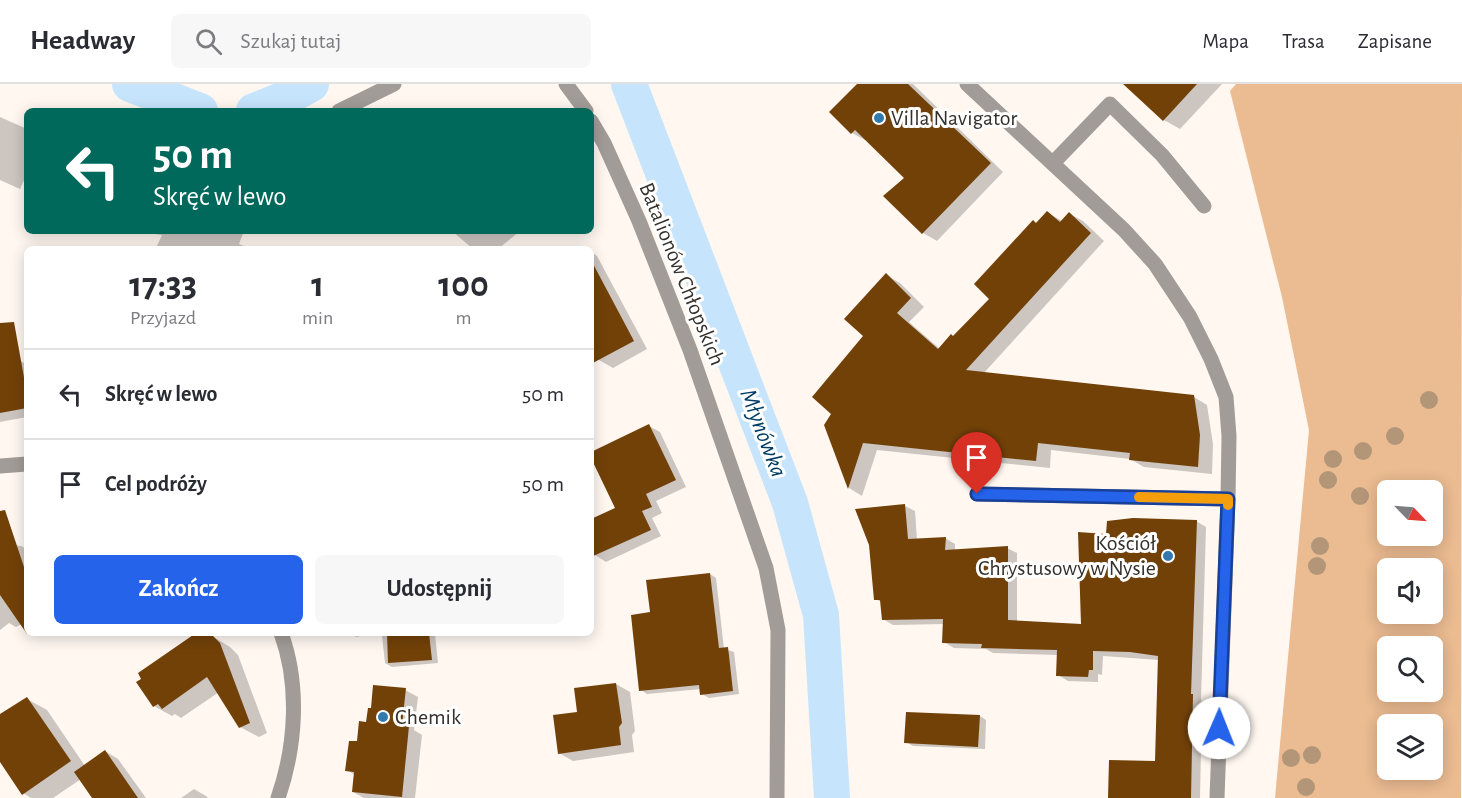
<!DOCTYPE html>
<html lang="pl">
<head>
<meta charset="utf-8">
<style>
	body { margin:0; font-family:"Alegreya Sans",sans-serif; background:#f7f7f7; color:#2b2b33; height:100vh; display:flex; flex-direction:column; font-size:22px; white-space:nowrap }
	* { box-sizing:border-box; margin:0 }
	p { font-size:20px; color:#7c7c81 }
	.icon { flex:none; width:33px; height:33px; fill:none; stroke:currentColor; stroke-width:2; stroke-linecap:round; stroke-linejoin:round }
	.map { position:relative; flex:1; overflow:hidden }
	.details { position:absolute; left:24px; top:162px; width:570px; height:390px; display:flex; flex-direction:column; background:#fff; border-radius:9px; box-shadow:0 3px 15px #0003 }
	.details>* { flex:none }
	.banner { position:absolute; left:24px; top:24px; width:570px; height:126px; border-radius:9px; box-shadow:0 3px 15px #0003; background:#00695c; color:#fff; overflow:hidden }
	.needle { width:39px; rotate:115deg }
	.controls { position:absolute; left:1377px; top:396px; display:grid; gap:12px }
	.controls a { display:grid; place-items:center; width:66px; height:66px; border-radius:9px; background:#fff; box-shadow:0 3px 15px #0003; font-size:30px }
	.pin { position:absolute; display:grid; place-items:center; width:51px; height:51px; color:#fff; margin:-62px -26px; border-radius:50% 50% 50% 0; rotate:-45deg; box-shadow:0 0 6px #0007 }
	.pin .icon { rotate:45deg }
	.me { position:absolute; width:66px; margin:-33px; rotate:1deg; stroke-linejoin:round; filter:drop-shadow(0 0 4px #0008) }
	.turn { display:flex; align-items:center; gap:21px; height:126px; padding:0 30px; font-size:27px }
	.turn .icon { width:78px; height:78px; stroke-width:2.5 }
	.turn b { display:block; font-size:42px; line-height:51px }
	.eta { display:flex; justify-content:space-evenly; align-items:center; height:102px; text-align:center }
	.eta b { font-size:36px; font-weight:700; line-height:42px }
	.cta { display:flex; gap:12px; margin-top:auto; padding:12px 30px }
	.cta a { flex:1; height:69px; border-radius:9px; background:#2563eb; color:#fff; font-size:24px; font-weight:700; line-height:69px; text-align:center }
	.cta a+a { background:#f7f7f7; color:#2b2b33 }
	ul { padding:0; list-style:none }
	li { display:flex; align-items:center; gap:18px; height:90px; padding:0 30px; border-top:2px solid #e1e1e2 }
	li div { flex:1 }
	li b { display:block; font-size:22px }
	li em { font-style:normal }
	header { display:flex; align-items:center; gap:36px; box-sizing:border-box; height:84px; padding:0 30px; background:#fff; border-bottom:2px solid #e1e1e2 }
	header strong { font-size:28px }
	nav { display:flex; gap:33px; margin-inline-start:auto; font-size:21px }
	.search { width:420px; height:54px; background:#f7f7f7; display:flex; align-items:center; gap:15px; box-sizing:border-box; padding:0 21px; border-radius:9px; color:#7c7c81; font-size:22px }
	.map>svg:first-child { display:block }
	.green { fill:#ebbb91; fill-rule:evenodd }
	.shadow { fill:#0003 }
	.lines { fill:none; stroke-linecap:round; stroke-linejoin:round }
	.canal { stroke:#c7e4fd; stroke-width:36 }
	.building { fill:#724108 }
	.minor { stroke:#a29c98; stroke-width:15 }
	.tree { fill:#b39678 }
	.route-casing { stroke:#184099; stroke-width:15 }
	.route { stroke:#2563eb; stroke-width:10 }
	.slow { stroke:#f59e0b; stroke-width:10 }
	.poi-dot { fill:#3279ae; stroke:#fff; stroke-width:2 }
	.labels { text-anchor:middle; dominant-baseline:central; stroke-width:6; stroke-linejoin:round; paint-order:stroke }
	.poi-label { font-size:22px; fill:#35302b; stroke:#fff; text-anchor:start }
	.street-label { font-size:22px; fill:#35302b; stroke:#fff }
	.water-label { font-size:24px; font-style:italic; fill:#003c63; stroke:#fff }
</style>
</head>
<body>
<header>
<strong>Headway</strong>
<div class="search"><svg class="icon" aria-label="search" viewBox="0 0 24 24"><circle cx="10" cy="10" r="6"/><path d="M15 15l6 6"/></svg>Szukaj tutaj</div>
<nav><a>Mapa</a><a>Trasa</a><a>Zapisane</a></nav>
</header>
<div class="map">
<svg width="1462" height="714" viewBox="0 0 1462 714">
	<rect width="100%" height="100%" fill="#fff7f0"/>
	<path class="green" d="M1236,0h226l-1,714h-186l34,-368 -27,-133 -52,-206zM1388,406h44v46h-44zM1388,484h44v46h-44zM1388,562h44v46h-44zM1388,640h44v46h-44z"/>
	<path class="shadow" d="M859,0h54l90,88 -66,69 -14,-8 -38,-37 21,-18 -39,-39 -2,1 -13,-7z
		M1125,0h97l-42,45 -16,-9z
		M0,33l27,12v45l-7,15 -20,-9z
		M1048,129l14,8 8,-7 13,7 21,20 -121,133 211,23 13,8 6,39 -1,30 -68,-7 -14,-8 -79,-9 -1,18 -173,-18 -15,46 -13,-8 -24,-63 8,-12 32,-77 21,-61 14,8 24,24 -15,15 31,27 14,-11 37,-39 42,-78 4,3z
		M135,147h109l-5,13 7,3 -1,2h-86l-3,-1 6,-13z
		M452,147h68l-22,18h-25z
		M591,168l6,4 50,93 -34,19 -14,-8 -8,-8z
		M21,277l6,4v52l-27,5v-58z
		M649,342l11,6 26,55 -30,14 6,12 -10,5 9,18 -55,26 -11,-7 -4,-8v-26l26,-13 -26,-55z
		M905,422l10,5 2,29 28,-2 10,6v7l52,-3 10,5v69l66,3 25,-89 88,-15 10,6 -5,173 1,1 -2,97h-90l47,-35 2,-103 -56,-4 -1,19 -4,-1v8l-30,-1 -10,-6v-20l-65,-2 -7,-4 -32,-1 -10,-6v-18l-51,1 -10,-6 -1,-16 -6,-4z
		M0,453l6,7 15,2 6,3v72l-11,6 -7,-4 -9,7z
		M710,490l6,4 8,71 10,3 5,42 -30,4 -7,-4 -1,-5 -54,5 -6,-4 11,-76z
		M199,549l13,3 18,11 8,8 29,78 -8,4 -19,-10 -21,-35 -38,26 -6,-4 -3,2 -18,-10 -14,-32z
		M349,549h18l-10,4z
		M406,549l29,1 3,29 -46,4 -7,-4 -3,-27z
		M616,600l14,8 5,39 -3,4 2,17 -61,9 -14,-8 20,-40z
		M405,606l13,7 -4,33 8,5 -7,63h-51l-11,-6 2,-17 -8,-5 21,-47z
		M27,615l20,11 38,56 20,-15 13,8 28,39h-52l-13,-19 -28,19h-22l-8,-5 -23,-33v-44z
		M980,632l6,4 -1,29 -72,-3 -7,-4z
		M194,705l12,7 2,2h-27z"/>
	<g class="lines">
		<path class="canal" d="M130,0l70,27
			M629,0l161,419 31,112 11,183
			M254,27l28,-11 29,-16"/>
	</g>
	<path class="building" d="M857,0h51l83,79 -69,71 -39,-38 21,-18 -49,-48 -4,4 -22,-22z
		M1123,0h74l-34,37z
		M1047,127l13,11 9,-10 22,21 -125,137 228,25 6,40 -2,32 -69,-7 1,-7 -92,-10 -2,18 -173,-18 -15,46 -24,-64 7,-11 -19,-17 51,-61 -19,-17 42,-46 25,25 -14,15 41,36 13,-15 2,2 36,-37 -15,-15 59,-64 3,3z
		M591,176l43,81 -43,23z
		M14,238l13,72v14l-27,5v-90z
		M649,340l27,56 -30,14 6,13 -10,4 9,19 -60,27v-38l24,-11 -24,-50v-6z
		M905,420l3,35 38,-2 -1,13 63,-4v74l73,4 -3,-92 28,2 1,-13 26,-3 64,2 -6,174h2l-2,104h-83l1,-38 46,1 3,-105 -28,-4 -37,-1v19h-4l-1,7 -32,-1 1,-26 -76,-2 1,-4 -40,-1 1,-24 -61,1 -2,-20h-6l-5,-55 -14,-36z
		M5,426l22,66v58l-27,-39v-84z
		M710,489l9,75 9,-1 5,44 -33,4 -1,-10 -60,6 -8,-76 19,-3 -4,-32z
		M196,549l16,2 8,8 30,80 -11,5 -32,-51 -45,32 -4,-5 -5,3 -17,-25 5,-3 -3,-6z
		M387,549h42l3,27 -44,3z
		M616,599l6,40 -3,4 2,18 -63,9 -5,-39 24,-3 -3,-24z
		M373,601l33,3 -4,37 7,1 -7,71 -50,-5 2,-20 -9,-1 4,-30h8l2,-20 7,1 2,-14h3z
		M27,613l44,64 -49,34 -22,-33v-48z
		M906,628l74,3 -2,32 -74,-4z
		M105,666l33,48h-46l-18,-26z"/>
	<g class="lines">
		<path class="minor" d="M566,0l20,27
			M967,0l157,146 31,34 35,53 21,42 15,38 3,39 -1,63 -11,299
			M339,27l55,-27
			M591,37l13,22 35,78 51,129 76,218 12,62 -1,168
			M1053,79l57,-59 52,51 42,51
			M0,382l27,-2
			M977,410l251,5
			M278,714c18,-52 22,-113 3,-165"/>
	</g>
	<g class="tree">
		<circle cx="1429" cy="316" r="9"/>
		<circle cx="1395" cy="352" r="9"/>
		<circle cx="1363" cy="367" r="9"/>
		<circle cx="1333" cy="375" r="9"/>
		<circle cx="1328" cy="396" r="9"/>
		<circle cx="1360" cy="412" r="9"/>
		<circle cx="1320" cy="462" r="9"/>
		<circle cx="1317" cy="482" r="9"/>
		<circle cx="1312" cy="671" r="9"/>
		<circle cx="1291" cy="674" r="9"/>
		<circle cx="1306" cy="703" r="9"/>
	</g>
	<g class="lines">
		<g class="route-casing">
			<path id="route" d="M977,410l251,5 -9,229"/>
		</g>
		<use href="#route" class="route"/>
		<path class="slow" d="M1139,413l89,2v6"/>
	</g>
	<g class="poi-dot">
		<circle cx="879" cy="34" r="6"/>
		<circle cx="1168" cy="472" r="6"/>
		<circle cx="383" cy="633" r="6"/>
	</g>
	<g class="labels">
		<g class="poi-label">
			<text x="891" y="34">Villa Navigator</text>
			<text x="1156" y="459" text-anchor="end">Kościół<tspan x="1156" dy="25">Chrystusowy w Nysie</tspan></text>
			<text x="395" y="633">Chemik</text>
		</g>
		<g class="street-label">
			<text transform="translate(682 190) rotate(68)">Batalionów Chłopskich</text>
		</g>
		<g class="water-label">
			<text transform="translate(763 349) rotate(69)">Młynówka</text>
		</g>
	</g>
</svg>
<div class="controls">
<a><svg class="needle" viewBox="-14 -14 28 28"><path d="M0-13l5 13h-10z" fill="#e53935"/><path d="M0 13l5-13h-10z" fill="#7c7c81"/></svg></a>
<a><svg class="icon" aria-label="sound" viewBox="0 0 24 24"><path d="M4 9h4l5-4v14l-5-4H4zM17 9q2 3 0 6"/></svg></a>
<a><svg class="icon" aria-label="search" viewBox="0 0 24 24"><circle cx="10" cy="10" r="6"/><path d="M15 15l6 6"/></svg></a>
<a><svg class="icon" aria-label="layers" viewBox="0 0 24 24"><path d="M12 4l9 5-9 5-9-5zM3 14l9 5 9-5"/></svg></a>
</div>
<div class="pin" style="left:977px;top:410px;background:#d93025"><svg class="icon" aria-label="arrive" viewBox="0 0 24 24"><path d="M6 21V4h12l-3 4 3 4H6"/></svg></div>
<svg class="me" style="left:1219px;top:644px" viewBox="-20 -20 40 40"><circle r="19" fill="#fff"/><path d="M0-13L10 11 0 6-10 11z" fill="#2563eb"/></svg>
<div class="banner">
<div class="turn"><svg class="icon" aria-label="left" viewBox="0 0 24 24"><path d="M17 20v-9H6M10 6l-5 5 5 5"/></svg><div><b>50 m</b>Skręć w lewo</div></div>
</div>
<section class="details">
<div class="eta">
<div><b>17:33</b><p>Przyjazd</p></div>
<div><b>1</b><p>min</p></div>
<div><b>100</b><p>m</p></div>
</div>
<ul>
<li><svg class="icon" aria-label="left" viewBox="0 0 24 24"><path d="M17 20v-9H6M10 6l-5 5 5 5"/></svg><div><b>Skręć w lewo</b></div><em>50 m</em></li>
<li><svg class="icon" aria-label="arrive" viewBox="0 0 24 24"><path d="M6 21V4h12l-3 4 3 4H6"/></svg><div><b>Cel podróży</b></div><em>50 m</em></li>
</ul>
<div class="cta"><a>Zakończ</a><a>Udostępnij</a></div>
</section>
</div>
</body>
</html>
